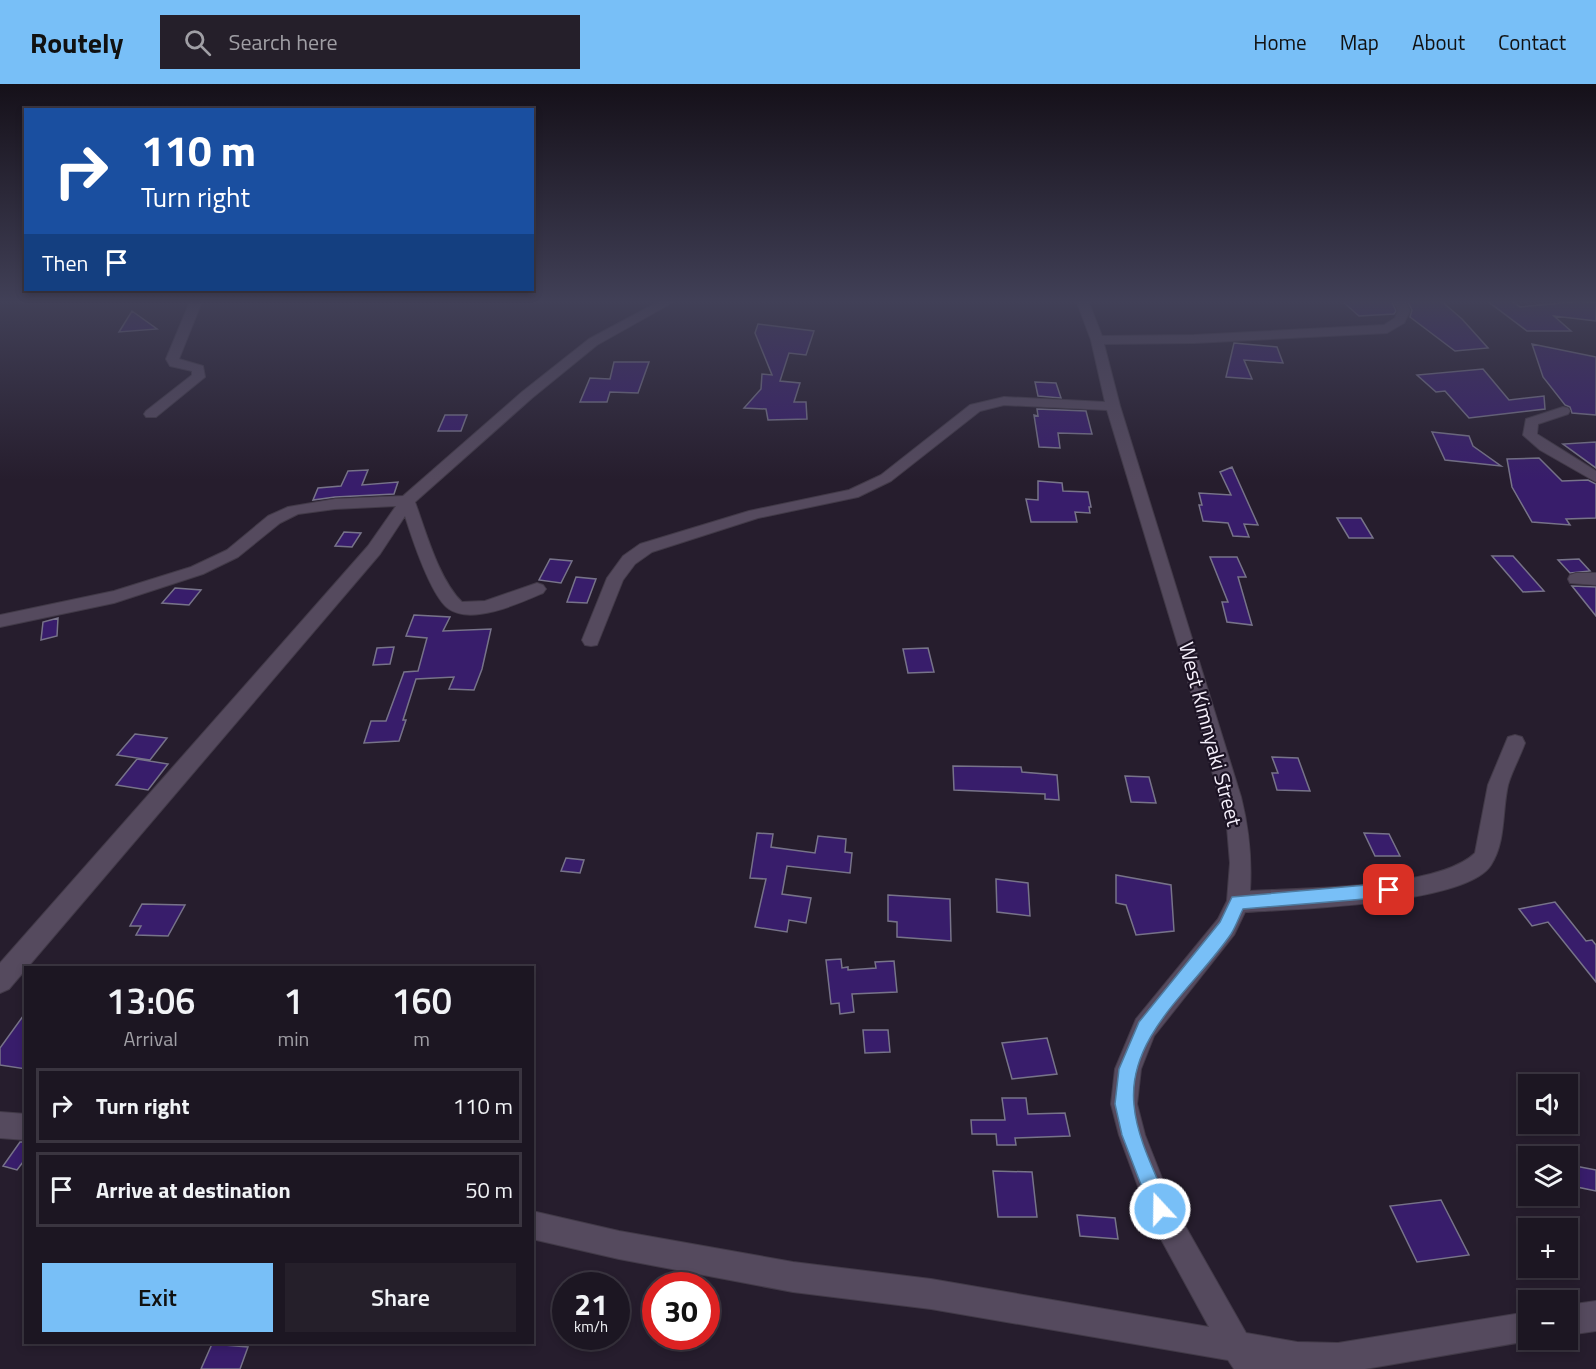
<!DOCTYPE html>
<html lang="en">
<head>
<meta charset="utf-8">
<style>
	body { margin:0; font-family:"Titillium Web",sans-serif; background:#251f2a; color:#f1f3f6; height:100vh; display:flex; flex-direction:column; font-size:22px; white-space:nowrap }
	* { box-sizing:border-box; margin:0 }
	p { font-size:20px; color:#a09fa5 }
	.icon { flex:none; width:33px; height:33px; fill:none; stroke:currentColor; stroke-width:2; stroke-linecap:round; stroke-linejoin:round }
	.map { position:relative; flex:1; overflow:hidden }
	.sheet { position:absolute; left:24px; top:882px; width:510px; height:378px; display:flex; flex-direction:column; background:#1c1622; border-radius:0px; box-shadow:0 3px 9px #0003,0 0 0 2px #3a3540 }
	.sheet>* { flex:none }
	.guide { position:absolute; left:24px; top:24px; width:510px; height:183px; border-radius:0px; box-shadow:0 3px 9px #0003,0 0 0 2px #3a3540; background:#1a4fa0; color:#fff; overflow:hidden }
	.buttons { position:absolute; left:1518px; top:990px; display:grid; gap:12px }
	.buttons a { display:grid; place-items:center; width:60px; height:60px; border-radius:0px; background:#1c1622; box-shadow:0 3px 9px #0003,0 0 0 2px #3a3540; font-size:30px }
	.speed { position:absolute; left:552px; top:1188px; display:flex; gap:12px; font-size:30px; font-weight:700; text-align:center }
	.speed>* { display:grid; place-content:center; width:78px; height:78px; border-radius:50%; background:#1c1622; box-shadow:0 3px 9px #0003,0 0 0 2px #3a3540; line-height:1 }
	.speed small { font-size:15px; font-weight:400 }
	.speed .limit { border:9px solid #d22; background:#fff; color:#111 }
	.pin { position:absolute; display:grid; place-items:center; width:51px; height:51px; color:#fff; margin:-26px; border-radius:12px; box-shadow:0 3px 9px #0006 }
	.me { position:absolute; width:66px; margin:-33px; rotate:339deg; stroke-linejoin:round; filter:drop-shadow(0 0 4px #0008) }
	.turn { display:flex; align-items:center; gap:21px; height:126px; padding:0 18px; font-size:27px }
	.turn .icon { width:78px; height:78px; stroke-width:2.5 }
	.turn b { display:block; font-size:42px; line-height:51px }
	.then { display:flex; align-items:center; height:57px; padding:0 18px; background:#0003; gap:12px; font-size:22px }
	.eta { display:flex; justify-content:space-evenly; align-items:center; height:102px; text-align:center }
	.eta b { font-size:36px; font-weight:600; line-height:42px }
	.button { display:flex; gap:12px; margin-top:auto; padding:12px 18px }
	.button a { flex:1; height:69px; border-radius:0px; background:#78bff7; color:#111; font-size:24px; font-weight:600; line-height:69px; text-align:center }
	.button a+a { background:#251f2a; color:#f1f3f6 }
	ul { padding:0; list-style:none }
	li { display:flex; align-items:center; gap:18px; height:75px; margin:0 12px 9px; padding:0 6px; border:3px solid #3a3540; border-radius:0px }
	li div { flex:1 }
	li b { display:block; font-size:22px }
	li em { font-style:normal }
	header { display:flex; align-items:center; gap:36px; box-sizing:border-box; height:84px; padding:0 30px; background:#78bff7; color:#111 }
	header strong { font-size:28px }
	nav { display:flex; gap:33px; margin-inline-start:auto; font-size:21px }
	.search { width:420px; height:54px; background:#251f2a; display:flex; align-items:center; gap:15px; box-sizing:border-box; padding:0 21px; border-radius:0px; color:#a09fa5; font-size:22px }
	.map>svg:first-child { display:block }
	.building { fill:#381d6b; stroke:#777389; stroke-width:1.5 }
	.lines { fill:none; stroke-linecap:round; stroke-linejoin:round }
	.minor-casing { stroke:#423a48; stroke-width:2 }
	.minor { fill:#554a5e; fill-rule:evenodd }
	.route { fill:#78bff7; stroke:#4e7ca1; stroke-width:1.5 }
	.labels { text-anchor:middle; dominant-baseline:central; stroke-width:4.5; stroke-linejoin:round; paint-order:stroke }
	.street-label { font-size:21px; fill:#f5effb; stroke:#1c1324 }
</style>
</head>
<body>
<header>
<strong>Routely</strong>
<div class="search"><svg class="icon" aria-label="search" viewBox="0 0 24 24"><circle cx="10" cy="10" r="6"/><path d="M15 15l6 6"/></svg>Search here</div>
<nav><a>Home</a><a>Map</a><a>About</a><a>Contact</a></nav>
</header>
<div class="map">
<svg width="1596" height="1285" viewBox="0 0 1596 1285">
	<rect width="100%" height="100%" fill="#261d2d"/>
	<path class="building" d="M1341,216h50l5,11 -2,3 -35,2z
		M1407,216h33l22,19 26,29 -33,3 -45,-34 2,-7z
		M1486,216h25l9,7 52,-5v-2l24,3v18l-42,-5 17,15h-44z
		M132,227l25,18 -38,3z
		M758,240l56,7 -8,24 -17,-2 -9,28 20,2 -6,19h12l1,17 -39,1 -2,-11 -22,-1 17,-19 1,-15 10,1 -17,-42z
		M1234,259l43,4 6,16 -39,-3 8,19 -26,-2z
		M1532,260l64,13v58l-24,-2 -2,-6 -5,-2 -22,-28z
		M614,278h35l-11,31 -28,-1 -3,10h-27l10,-24 20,1z
		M1483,285l26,31 35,-4 1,13 -76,9 -24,-27 -9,1 -19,-17z
		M1035,298l21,1 5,15 -23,-2z
		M1037,325l49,2 6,23 -34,-1 2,15 -21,-1 -5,-32 4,1z
		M445,331h22l-6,16h-23z
		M1432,348l37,4 4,10 28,20 -56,-6z
		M1596,358v26l-33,-24z
		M1539,374l23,23 26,-1 8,4v34l-30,1 4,6 -38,-3 -20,-35 -5,-28z
		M1232,383l26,58 -14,-1 5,13 -16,-1 -5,-13 -25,-2 -4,-16h3l-3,-12 32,2 -11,-23z
		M368,386l-6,15 36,-3 -4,12 -59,3 -22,3 5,-12 23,-2 7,-15z
		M1038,397l24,2 1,8 25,1 3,15h-2l1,6 -15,-1 2,10h-46l-5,-23 12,1z
		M1337,434h24l12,20h-24z
		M344,448l17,1 -9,14 -17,-1z
		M1492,472h21l31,35 -21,1z
		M1210,473h27l9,20h-8l14,48 -25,-3 -5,-20h6z
		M550,475l22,2 -11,22 -22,-3z
		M1579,475l11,12 -20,2 -12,-13z
		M576,493l20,2 -9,24 -20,-1z
		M1572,502l24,1v29z
		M175,504l26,2 -12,15 -27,-2z
		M414,531l36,2 -7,14 48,-2 -9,40 -8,21 -25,-1 5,-12 -38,2 -13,41h3l-7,21 -35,2 7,-22h15l18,-49 14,-1 9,-33 -21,-2z
		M58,534l-1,18 -16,4 2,-18z
		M394,563l-4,17 -17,1 4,-17z
		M928,564l6,24 -26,1 -5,-24z
		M135,650l32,4 -17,22 -33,-5z
		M1272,673l26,1 12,33 -33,-1 -5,-17h6z
		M137,675l31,5 -20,26 -32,-5z
		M953,682l68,1 1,5 35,3 2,25 -14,-1v-5l-91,-4z
		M1125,692l24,1 7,26 -25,-1z
		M757,749l16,1 -2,13 44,6 3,-17 28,3 -1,13 7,1 -2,20 -63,-7 -5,28 29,4 -5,25 -17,-3 -2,12 -32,-5 11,-48 -16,-1z
		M1364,749l25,1 11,22h-25z
		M566,774l18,2 -4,13 -19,-2z
		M1116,791l55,10 3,46 -38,4 -10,-30 -10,-2z
		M996,795l32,4 2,33 -33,-4z
		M888,811l62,4 1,42 -54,-4v-15l-9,-1z
		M1555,818l31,39 6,-1 4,5v37l-48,-60 -16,4 -13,-17z
		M142,820l43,1 -17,31 -32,-1 5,-9h-11z
		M841,875l1,9 6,-1v3l28,-2 -1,-6 19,-1 3,31 -45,2 2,18 -14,2 -1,-11 -8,1 -5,-44z
		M26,928v57l-26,-4v-17z
		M863,946h25l2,22 -25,1z
		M1047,954l10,36 -45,5 -10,-36z
		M1002,1014h24l2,16 37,-1 5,23 -55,2 1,7h-19l-1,-11h-24l-1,-14h34z
		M20,1058h6v16l-9,12 -14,-4z
		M1570,1081l26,5v21l-19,-4z
		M993,1087l39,1 5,45h-39z
		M1441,1116l28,55 -52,7 -27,-56z
		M1077,1131l38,3 3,21 -38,-3z
		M212,1260l36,3 -8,22h-39z"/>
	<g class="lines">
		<g class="minor-casing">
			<path id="minor" d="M186,216h12l3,4 -22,55 24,7 2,11 -49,40h-10l-2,-3 2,-3 46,-36v-4l-22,-5 -4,-7 23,-55z
				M662,216h15l-80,45 -65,53 -117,104c11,30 24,78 47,100l23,-1 52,-18 6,2 3,4 -3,4c-23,10 -71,32 -94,16 -18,-12 -37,-71 -44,-93l-25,38 -371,435 -9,4v-30l368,-417 28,-40 -61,3 -37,5 -18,9 -42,34 -35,17 -89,29 -114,24v-12l114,-24 77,-24 36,-17 41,-34 20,-9 47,-8 68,-3 119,-104 67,-53z
				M1076,216h12l14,36 92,-1 190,-10 11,-7 3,-7 -5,-11h12l5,11 -6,12 -17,10 -193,10 -90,1 16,62 121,391c8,32 11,61 9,94 53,-3 188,-2 225,-38l13,-68 20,-48 7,-2 7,2 3,6c-5,14 -13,28 -17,42 -6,26 -2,57 -17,80 -25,40 -199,44 -246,47l-11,23 -80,101 -13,33 -4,35 8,31 26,66 75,132 51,9 41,1 190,-31v28h6l-169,29h-131l-6,-9 -297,-51 -138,-17 -174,-33 -87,-20v-28l87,20 174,31 138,17 278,48 -59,-108 -31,-84 -8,-31 4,-35 21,-50 82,-100 9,-18 3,-38 -3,-36 -46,-172 -74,-245 -103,-5 -24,6 -89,70 -33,16 -100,21 -106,34 -17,12 -12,16 -26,65 -6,1 -6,-1 -3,-5 25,-62 16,-22 17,-12 109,-33 100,-21 32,-15 89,-70 34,-8 101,5 -14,-62z
				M1563,323l5,1 2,3 -2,3 -30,10 -1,10 59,37v11l-56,-32 -17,-15 3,-16z
				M1576,489h20v12l-26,-2 -2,-4 2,-4z
				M0,1028l26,2v26l-26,-2z
				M1596,1217v30l-28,4v-30z"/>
		</g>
		<use href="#minor" class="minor"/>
	</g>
	<linearGradient id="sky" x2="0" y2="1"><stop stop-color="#151019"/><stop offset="0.55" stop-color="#414057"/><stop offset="1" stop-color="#414057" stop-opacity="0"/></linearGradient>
	<rect width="1596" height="396" fill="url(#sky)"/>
	<path class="route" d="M1389,799l5,2 2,5 -2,5 -5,2 -146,12c-4,8 -7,17 -12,25 -35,52 -104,101 -97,171 3,35 23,71 36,104l-3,7 -7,3 -7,-3 -31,-81 -7,-31 4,-35 20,-47 81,-100 12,-25z"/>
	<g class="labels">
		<g class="street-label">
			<text transform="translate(1211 650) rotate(75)">West Kimnyaki Street</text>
		</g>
	</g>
</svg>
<div class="buttons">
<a><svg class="icon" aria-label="sound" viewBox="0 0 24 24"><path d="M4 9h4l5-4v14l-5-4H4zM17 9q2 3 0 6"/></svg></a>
<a><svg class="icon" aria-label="layers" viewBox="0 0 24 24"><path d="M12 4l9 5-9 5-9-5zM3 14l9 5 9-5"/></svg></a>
<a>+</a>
<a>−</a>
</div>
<div class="speed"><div>21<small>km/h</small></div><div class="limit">30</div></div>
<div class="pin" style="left:1389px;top:806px;background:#d93025"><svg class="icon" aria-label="arrive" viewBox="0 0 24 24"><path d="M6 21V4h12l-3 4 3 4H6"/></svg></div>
<svg class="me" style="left:1160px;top:1125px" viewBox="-20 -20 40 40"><circle r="17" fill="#78bff7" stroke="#fff" stroke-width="3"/><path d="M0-11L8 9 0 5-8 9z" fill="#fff"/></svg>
<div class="guide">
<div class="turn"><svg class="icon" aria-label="right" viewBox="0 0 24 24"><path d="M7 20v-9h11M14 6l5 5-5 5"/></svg><div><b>110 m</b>Turn right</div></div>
<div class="then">Then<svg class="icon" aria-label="arrive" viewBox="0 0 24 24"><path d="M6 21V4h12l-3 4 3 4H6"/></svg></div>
</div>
<section class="sheet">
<div class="eta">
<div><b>13:06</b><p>Arrival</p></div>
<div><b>1</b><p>min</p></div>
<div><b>160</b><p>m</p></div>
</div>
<ul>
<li><svg class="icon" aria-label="right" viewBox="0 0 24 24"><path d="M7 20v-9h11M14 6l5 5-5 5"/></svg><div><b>Turn right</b></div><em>110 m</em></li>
<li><svg class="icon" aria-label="arrive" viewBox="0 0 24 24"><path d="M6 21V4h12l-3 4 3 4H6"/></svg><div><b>Arrive at destination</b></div><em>50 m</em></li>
</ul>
<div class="button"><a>Exit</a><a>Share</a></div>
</section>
</div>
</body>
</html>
